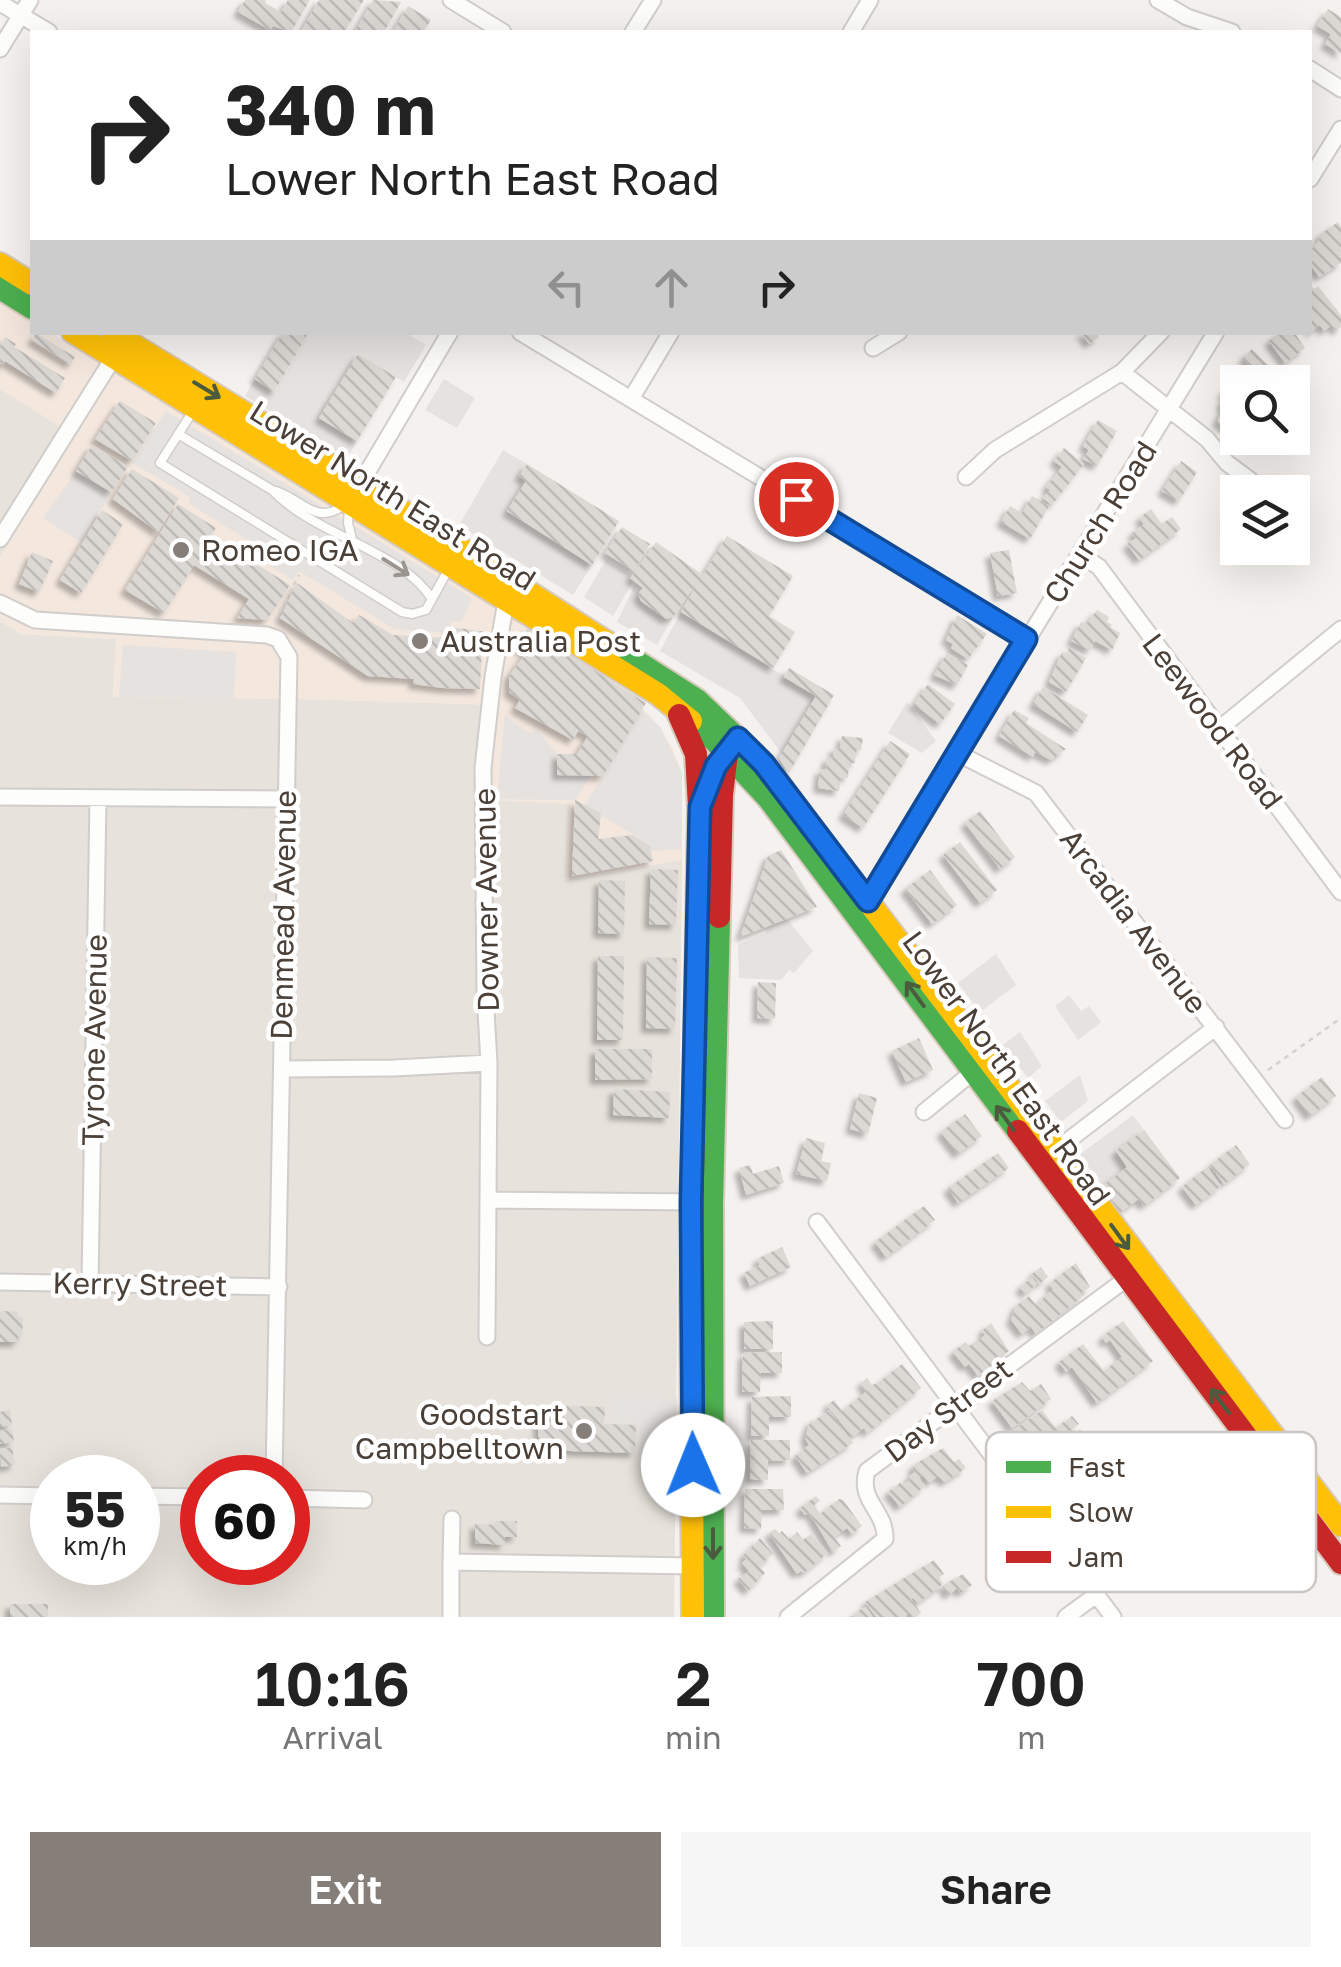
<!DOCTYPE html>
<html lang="en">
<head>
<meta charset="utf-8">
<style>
	body { margin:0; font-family:"Golos Text",sans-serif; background:#f6f6f6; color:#222; height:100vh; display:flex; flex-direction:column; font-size:38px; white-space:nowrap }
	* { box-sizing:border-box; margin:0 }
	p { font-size:32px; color:#767676 }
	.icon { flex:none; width:55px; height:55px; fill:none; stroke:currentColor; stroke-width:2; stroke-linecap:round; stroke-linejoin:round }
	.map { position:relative; height:1617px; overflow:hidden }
	.sheet { display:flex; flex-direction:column; background:#fff; flex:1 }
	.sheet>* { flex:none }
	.top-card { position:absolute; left:30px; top:30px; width:1282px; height:305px; border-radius:0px; box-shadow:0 10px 40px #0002; background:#fff; color:#222; overflow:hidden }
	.controls { position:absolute; left:1220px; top:365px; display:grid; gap:20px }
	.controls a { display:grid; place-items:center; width:90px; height:90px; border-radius:0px; background:#fff; box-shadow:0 10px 40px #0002; font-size:50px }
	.speed { position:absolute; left:30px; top:1455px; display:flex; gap:20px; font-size:50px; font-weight:700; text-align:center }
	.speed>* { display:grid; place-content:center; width:130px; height:130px; border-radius:50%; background:#fff; box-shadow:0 10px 40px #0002; line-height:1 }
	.speed small { font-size:25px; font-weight:400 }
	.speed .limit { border:15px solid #d22; background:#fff; color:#111 }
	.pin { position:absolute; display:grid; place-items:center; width:85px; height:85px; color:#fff; margin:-42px; border:5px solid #fff; border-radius:50%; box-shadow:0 2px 10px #0007 }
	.me { position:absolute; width:110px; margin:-55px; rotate:359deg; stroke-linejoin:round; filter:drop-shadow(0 0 8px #0008) }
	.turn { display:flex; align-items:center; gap:35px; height:210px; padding:0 30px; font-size:45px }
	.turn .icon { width:130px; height:130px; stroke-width:2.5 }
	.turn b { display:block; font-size:70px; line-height:85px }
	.lanes { display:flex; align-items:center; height:95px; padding:0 30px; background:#0003; justify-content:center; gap:50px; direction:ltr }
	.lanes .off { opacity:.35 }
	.eta { display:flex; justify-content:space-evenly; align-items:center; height:170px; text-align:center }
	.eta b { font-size:60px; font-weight:600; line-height:70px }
	.action { display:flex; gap:20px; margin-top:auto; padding:20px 30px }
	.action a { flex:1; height:115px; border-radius:0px; background:#867e78; color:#fff; font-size:40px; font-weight:600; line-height:115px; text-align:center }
	.action a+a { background:#f6f6f6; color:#222 }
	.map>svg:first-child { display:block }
	.residential { fill:#e7e2db; fill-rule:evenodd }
	.commercial { fill:#f3e7de }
	.parking { fill:#e6e2df }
	.building { fill:url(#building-back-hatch); filter:url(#shadow) }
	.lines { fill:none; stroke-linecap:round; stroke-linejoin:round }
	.lane-casing { stroke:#d0cdca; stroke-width:11 }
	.street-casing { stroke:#d0cdca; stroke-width:19 }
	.fast-casing { stroke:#d7c9bb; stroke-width:26 }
	.slow-casing { stroke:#d7c9bb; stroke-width:26 }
	.jam-casing { stroke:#d7c9bb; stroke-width:26 }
	.path { stroke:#d4d0cc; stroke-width:2.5; stroke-dasharray:5 5; stroke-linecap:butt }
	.lane { stroke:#fdfdfc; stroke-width:8 }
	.street { stroke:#fdfdfc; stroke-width:15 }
	.fast { stroke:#4caf50; stroke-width:22 }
	.slow { stroke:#ffc107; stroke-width:22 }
	.jam { stroke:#c62828; stroke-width:22 }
	.oneway { stroke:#4b5c3e }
	.oneway2 { stroke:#9b9590 }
	.route-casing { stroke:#114b97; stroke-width:25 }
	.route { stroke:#1a73e8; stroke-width:18 }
	.poi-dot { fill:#867e78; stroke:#fff; stroke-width:4 }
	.labels { text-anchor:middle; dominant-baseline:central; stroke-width:9; stroke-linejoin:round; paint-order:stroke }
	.street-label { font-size:30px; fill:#4b4038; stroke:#fff }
	.poi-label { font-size:30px; fill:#4b4038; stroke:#fff; text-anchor:start }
	.key { fill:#fff; stroke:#c9c6c3; stroke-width:2.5 }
	.key-label { font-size:28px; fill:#4b4038 }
</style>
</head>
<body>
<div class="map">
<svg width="1341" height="1617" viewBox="0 0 1341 1617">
	<defs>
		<pattern id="building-back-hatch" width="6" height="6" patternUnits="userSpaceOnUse" patternTransform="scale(2.5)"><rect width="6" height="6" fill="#dcd8d4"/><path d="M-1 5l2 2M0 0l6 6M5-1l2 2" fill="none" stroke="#bebab7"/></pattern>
		<filter id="shadow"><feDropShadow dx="-5" dy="5" stdDeviation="2.5" flood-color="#0004"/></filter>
	</defs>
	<rect width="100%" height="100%" fill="#f4f1ee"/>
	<path class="residential" d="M0,389l76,47 -76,121z
		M0,621l21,13 95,5 -3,58 188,2 196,6 73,98 -3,76 115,-19 -8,757h-674zM52,1478h86v84h-86zM202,1478h86v84h-86z"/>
	<path class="commercial" d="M0,301l32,20v11l19,1 462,284 138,99 21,31 10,26v87l-115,20 3,-76 -80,-4 6,-95 -195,-6 -188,-2 3,-58 -95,-5 -21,-13v-64l75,-121 -75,-47z"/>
	<path class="parking" d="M309,333h97l20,12 -22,37 -46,-28 -39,64 38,23 -10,17 -102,-62 10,-17 20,13z
		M444,379l31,19 -18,30 -32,-18z
		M166,411l306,187 -10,23 -11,1 -3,11 -53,-4 -96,-58 -6,9 -44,-27 5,-9 -64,-40 -1,-8 -57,-33z
		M503,450l24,14 -8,12 7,5 -19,31 85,53 -19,30 -114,-70z
		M76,471l35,21 -29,51 -39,-25z
		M606,560l29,18 -22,38 -29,-19z
		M633,589l40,28 -16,28 -40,-23z
		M681,612l135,84 -34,58 -42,-56 -80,-47z
		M123,645l113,7 -2,46 -115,-1z
		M907,702l29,39 -14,12 -34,-20z
		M642,710l19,18 21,45v76l-31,2 -1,-6 -65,-40z
		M505,715l23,17 10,-1 19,23v21l34,1 -16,24 -78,-1z
		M787,919l26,32 -19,22 -5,-3 -8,10 -42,-2 -1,-33 28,-12 -1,-5z
		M996,954l20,31 -36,27 -22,-29z
		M1069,995l12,16 8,-5 12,16 -23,18 -23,-34z
		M1020,1032l22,34 -14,12 -25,-33z
		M1080,1075l8,26 -27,21 -16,-21z
		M1133,1115l11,15 -28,21 11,16 -24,19 -24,-31z
		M610,1397l67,2 1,56h-42l2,-32h-28z"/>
	<path class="building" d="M245,0h21l-1,3 16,9 7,-12h22l-19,32 -18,-6 -3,4 -32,-18z
		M319,0h45l-20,32h-38l-4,-2z
		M373,0l28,2 -17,30h-29z
		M408,6l23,14 -8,12h-30z
		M1328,9l13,8v37l-16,-10 6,-10 -14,-8z
		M1338,222l3,5v36l-22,14 -9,-13v-13l10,-12 -2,-3z
		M1310,284l4,5 4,-3 23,29v12l-5,4 -4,-6 -8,6 -4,-6 -10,8z
		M283,332h26l-35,60 -19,-13z
		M1081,332h15l3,5 -10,7z
		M1280,332h14l11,16 -20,15 -16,-22z
		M36,333l39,24 -4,7 -39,-24z
		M5,337l11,7 -2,3 51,31 -9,15 -51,-32 -2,4 -3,-2v-17z
		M1252,349l22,22 -12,11h-7l-10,-10 5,-6 -7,-8z
		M358,354l38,23 -39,64 -38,-23z
		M1227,387l11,7v23l-4,5 3,3 -5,8 -15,-11 7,-15 -4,-3 6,-7 -4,-3z
		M120,401l36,22 -24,38 -37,-22z
		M1098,420l19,11 -20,35 -14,-7 6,-9 -6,-4z
		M92,445l36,22 -17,25 -35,-21z
		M1064,448l20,16 -32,41 -9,-7 7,-8 -4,-3 16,-20 -8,-6z
		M1181,461l16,11 -18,29 -17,-10z
		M527,464l92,57 -27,44 -85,-54 19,-30 -7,-5z
		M132,469l47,29 -21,34 -45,-33z
		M1032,496l17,10 -19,33 -29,-17 9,-16 12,7z
		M178,504l38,24 -5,8 79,49 -23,35 -30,-2 12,-19 -55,-34 -30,48 -39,-23z
		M1151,509l11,15 10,-7 9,12 -42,31 -12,-16 9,-6 -4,-5 12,-9 -5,-6z
		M102,510l21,14 -42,69 -21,-13z
		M622,527l28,17 -16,27 -29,-18z
		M727,536l66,40 -24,40 26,16 -22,36 -92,-56 18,-32 -26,37 -7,2 -25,-18 -3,-7 5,-6 -13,-10 26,-36 47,33z
		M1009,550l8,43 -19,3 -8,-43z
		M32,552l21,9 -14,31 -20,-8z
		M297,583l56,40 6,-8 34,20 56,3 1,-11 37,5 -2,13h-3l-2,44 -37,-1 -30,-4 1,-5 -46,-3 -88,-58z
		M1097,610l12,7 -2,5 5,3 -2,2 10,6 -8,17 -17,-9 -5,9 -19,-9 10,-19 5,2z
		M957,615l30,19 -19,25 -17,-11 2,-4 -7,-4z
		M528,628l118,75 -43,73 -46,-1v-21h20l11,-18 -10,-5 -5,9 -58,-32 5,-8 -11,-8v-16l17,-23 -9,-6z
		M1069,648l17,10 -20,34 -17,-10 13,-30 4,2z
		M947,653l21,12 -11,20 -23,-10z
		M789,668l45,27 -45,78 -10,-15 37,-62 -32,-19z
		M928,684l27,20 -15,20 -26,-20z
		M1043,687l45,28 -11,17 -44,-28z
		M1014,710l15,8 -3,5 40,26 -15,11 -16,-8 -2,5 -34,-21z
		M842,736l21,2 -2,12h-5l-1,13h-6l-1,15 -7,-1 -2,14 -21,-3 2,-19 5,1 2,-13 6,1 1,-11 6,1z
		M890,741l20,13 -47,74 -20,-13z
		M575,800l26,13 -3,26 35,-4 17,11 3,15 -81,15z
		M980,811l35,46 -15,12 -35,-46z
		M960,842l37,48 -17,13 -37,-48z
		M781,850l36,57 -77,30 28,-81z
		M651,869l27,1 -2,55 -27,-1z
		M930,870l27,35 -25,19 -27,-35z
		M599,880l26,1 -1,53 -26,-1z
		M598,956h26l-1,84h-26z
		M647,957l30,1 -2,71 -29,-1z
		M758,982l18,1 -1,36 -18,-1z
		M919,1038l14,32 -27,12 -14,-31z
		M595,1049h57v30l-57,1z
		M1322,1077l14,19 -26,20 -14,-19z
		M614,1089l56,3 -1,26 -56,-3z
		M859,1093l18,5 -9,36 -18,-5z
		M965,1114l17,22 -24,18 -17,-22z
		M1144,1130l36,48 -36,28 -5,-7 -20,14 -19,-25 27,-21 -11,-16z
		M806,1138l19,5 -4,18 10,2 -4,18 -31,-7z
		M1236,1145l14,19 -26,20 -14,-19z
		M998,1153l11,15 -51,35 -10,-15z
		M750,1165l3,9 26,-8 5,17 -38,12 -7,-27z
		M1207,1167l14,19 -25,19 -14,-18z
		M924,1206l11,14 -49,37 -11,-15z
		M782,1247l9,20 -41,19 -6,-13 16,-8 -3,-6z
		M1076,1263l14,24 -8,5 2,3 -48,39 -8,-11 2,5 -8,6 -11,-14 5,-14 13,-10 7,9 17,-16 -4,-5z
		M1041,1267l7,10 -9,7 -7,-10z
		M1032,1277l5,7 -12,10 -5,-7z
		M3,1311l15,1v5h5l-1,20h-4v5h-18v-29z
		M773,1321v28h-29v-27z
		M1123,1321l30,40 -56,42 -25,-36 -6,5 -7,-10 24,-18 21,27 18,-14 -12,-17 -4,3 -4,-6z
		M991,1323l18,28 -31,25 -9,-12 -4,3 -12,-15 12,-10 4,4 11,-7 5,-4 -3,-4z
		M782,1352v21h-21l-1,19h-18l1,-39z
		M902,1364l19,24 -54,45 -3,-5 -12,9 -25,-32 7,-5 8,11 25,-20 -6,-8 6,-5 5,7 6,-2z
		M1022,1382l8,9 11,-7 10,15 -39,29 -20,-27z
		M791,1396v21h-22v19h-18l1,-39z
		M539,1405l66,2 -1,17 32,1 -1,28 -97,-3z
		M10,1410l2,15 -12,2v-15z
		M829,1410l24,33 -46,30 -12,-17 14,-11 -4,-7 6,-19 2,3z
		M1042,1410l14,18 16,-12 7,8 -43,33 -25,-25z
		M12,1429l2,13 -14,2v-13z
		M1080,1429l18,23 -42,33 -19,-25z
		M751,1440h39v20l-22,1v19l-18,-1z
		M12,1447l3,18 -14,2 -1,-18z
		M943,1448l11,14 5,-3 7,9 -21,14 -7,-6 -9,7 -6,-8 -4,3 6,8 -25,21 -12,-15 13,-10 2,3 7,-5 -2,-3 7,-5 -3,-3 3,-5z
		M745,1489h38l1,21h-22l-1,19 -17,-1z
		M816,1496l4,5 -6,4 6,9 19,-15 4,1 19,26 -10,8 -5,-6 -13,9 7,9 -8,6 -24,-40 -4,3 -5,-7z
		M496,1521h21v16h-12v8l-30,-2v-19l21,1z
		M775,1529l4,4 3,-2 7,8 8,-7 6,8 8,-6 17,19 -24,20 -3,-2 -4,3 -28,-41z
		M760,1538l13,16 -14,12 6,7 -17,18 -10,-12 11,-8 -7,-8 4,-4 -3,-3z
		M934,1560l10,14 -5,4 4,6 -25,19 -5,-5 -13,10 12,-8 9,13 -5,4 -8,-5 -2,5h-30l-11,-15z
		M963,1574l9,11 -11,8 -4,-5 -8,7 -7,-9z
		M10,1604h38v13h-38z
		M866,1607l7,10h-22l10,-8z"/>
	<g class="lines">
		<g class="lane-casing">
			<path id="lane" d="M193,411l-33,52 242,149 10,2 14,-4 22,-40
				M178,434l94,56c42,45 129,60 160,109
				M276,491c27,9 39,34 67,15
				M349,508l-1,15 5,20"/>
		</g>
		<g class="street-casing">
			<path id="street" d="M451,0l52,32
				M1158,0l29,17 45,15
				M0,3l49,29
				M633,32l20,-32
				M851,32l19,-32
				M0,49l30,-49
				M1310,69l31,20
				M1310,179l31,-50
				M520,332l507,307
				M1161,332l-39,40 85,67 20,24 23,17
				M873,348l26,-16
				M631,399l40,-67
				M966,477l29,-27 127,-78
				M358,488l92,-156
				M0,539l117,-187
				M1081,555l18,12 242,325
				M0,603l35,17 232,15 11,4 11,18 -15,821
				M1219,729l122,-100
				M957,753l79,40 249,327
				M0,797l284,2
				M862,909l354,-577
				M282,1069l112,-1 95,-5
				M924,1112l55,-45
				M1052,1153l164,-126
				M489,1200l209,2
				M817,1222l296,395
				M0,1282l279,5
				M90,1283l8,-485
				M487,1337l2,-274 -4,-70 -2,-225 10,-91 13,-76
				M0,1495l52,1
				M138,1496l64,1
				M288,1498l76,2
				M451,1562l1,-43
				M451,1617v-55l243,4
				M788,1617l97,-78c1,-29 -27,-37 -18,-68l267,-198
				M1066,1617l30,-22"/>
		</g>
		<g class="fast-casing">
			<path id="fast" d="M0,288l32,20
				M614,647l83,53 67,64 36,48
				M691,721l23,19 54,58 250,333
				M713,1617l-1,-415 7,-285"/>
		</g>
		<g class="slow-casing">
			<path id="slow" d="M0,264l32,20
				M73,332l585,362 33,27
				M112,332l248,152 254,163
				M870,904l471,621
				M691,1300l2,317"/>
		</g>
		<g class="jam-casing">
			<path id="jam" d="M679,715l17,39 3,53 -8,493
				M719,917l3,-122 5,-42
				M1018,1131l323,432"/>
		</g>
		<path class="path" d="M275,621l24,-46
			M1268,1070l73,-52"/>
		<use href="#lane" class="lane"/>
		<use href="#street" class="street"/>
		<use href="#fast" class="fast"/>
		<use href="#slow" class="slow"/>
		<use href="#jam" class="jam"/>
	</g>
	<defs><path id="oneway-shaft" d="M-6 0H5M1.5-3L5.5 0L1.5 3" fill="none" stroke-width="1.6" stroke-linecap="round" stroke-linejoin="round" transform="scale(2.5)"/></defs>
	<g class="oneway">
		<use href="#oneway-shaft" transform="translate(207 390) rotate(31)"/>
		<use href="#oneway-shaft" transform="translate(915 994) rotate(-126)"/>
		<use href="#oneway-shaft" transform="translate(1005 1118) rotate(-126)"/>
		<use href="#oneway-shaft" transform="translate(1120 1237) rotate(54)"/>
		<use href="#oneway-shaft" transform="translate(1220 1401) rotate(-127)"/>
		<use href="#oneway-shaft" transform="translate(713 1544) rotate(90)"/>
	</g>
	<use class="oneway2" href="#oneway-shaft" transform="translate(396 567) rotate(32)"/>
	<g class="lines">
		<g class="route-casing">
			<path id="route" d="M693,1465l-2,-263 9,-395 16,-41 22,-28 26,26 104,137 158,-262 -230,-140"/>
		</g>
		<use href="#route" class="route"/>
	</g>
	<g class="poi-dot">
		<circle cx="181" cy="550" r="10"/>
		<circle cx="420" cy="641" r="10"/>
		<circle cx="584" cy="1431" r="10"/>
	</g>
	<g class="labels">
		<g class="street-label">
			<text transform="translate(393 495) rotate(32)">Lower North East Road</text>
			<text transform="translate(1100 522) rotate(-58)">Church Road</text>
			<text transform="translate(1213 721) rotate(53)">Leewood Road</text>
			<text transform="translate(486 900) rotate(-91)">Downer Avenue</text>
			<text transform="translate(283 915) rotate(-89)">Denmead Avenue</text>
			<text transform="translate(1134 921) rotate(53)">Arcadia Avenue</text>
			<text transform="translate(94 1040) rotate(-89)">Tyrone Avenue</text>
			<text transform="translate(1007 1068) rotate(54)">Lower North East Road</text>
			<text transform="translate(140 1284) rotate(1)">Kerry Street</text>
			<text transform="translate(948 1410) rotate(-37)">Day Street</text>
		</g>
		<g class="poi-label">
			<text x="201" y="550">Romeo IGA</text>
			<text x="440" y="641">Australia Post</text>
			<text x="564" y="1414" text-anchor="end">Goodstart<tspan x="564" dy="34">Campbelltown</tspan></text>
		</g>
	</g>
	<rect x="986" y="1432" width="330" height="160" rx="15" class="key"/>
	<rect x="1006" y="1461" width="45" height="12" fill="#4caf50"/>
	<rect x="1006" y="1506" width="45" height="12" fill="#ffc107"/>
	<rect x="1006" y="1551" width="45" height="12" fill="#c62828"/>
	<g class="key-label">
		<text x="1068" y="1477">Fast</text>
		<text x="1068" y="1522">Slow</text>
		<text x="1068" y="1567">Jam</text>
	</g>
</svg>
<div class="controls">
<a><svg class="icon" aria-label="search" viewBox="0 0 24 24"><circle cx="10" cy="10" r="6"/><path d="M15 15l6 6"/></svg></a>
<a><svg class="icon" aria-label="layers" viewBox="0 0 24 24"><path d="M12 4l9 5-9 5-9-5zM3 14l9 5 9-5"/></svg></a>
</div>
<div class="speed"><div>55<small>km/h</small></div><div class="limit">60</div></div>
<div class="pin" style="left:796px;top:499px;background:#d93025"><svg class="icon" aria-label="arrive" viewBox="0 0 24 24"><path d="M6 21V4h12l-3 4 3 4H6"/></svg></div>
<svg class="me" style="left:693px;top:1465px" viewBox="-20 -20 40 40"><circle r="19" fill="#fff"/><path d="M0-13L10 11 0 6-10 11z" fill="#1a73e8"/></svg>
<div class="top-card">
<div class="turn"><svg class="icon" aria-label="right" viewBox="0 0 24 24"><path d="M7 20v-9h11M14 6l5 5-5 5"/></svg><div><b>340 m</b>Lower North East Road</div></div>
<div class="lanes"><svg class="icon off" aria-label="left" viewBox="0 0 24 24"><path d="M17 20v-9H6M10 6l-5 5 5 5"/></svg><svg class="icon off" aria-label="ahead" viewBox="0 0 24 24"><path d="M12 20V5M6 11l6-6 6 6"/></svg><svg class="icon" aria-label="right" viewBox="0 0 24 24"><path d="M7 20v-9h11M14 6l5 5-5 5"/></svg></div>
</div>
</div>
<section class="sheet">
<div class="eta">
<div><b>10:16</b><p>Arrival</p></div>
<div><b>2</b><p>min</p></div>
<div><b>700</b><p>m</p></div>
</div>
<div class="action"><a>Exit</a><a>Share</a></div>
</section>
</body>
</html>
